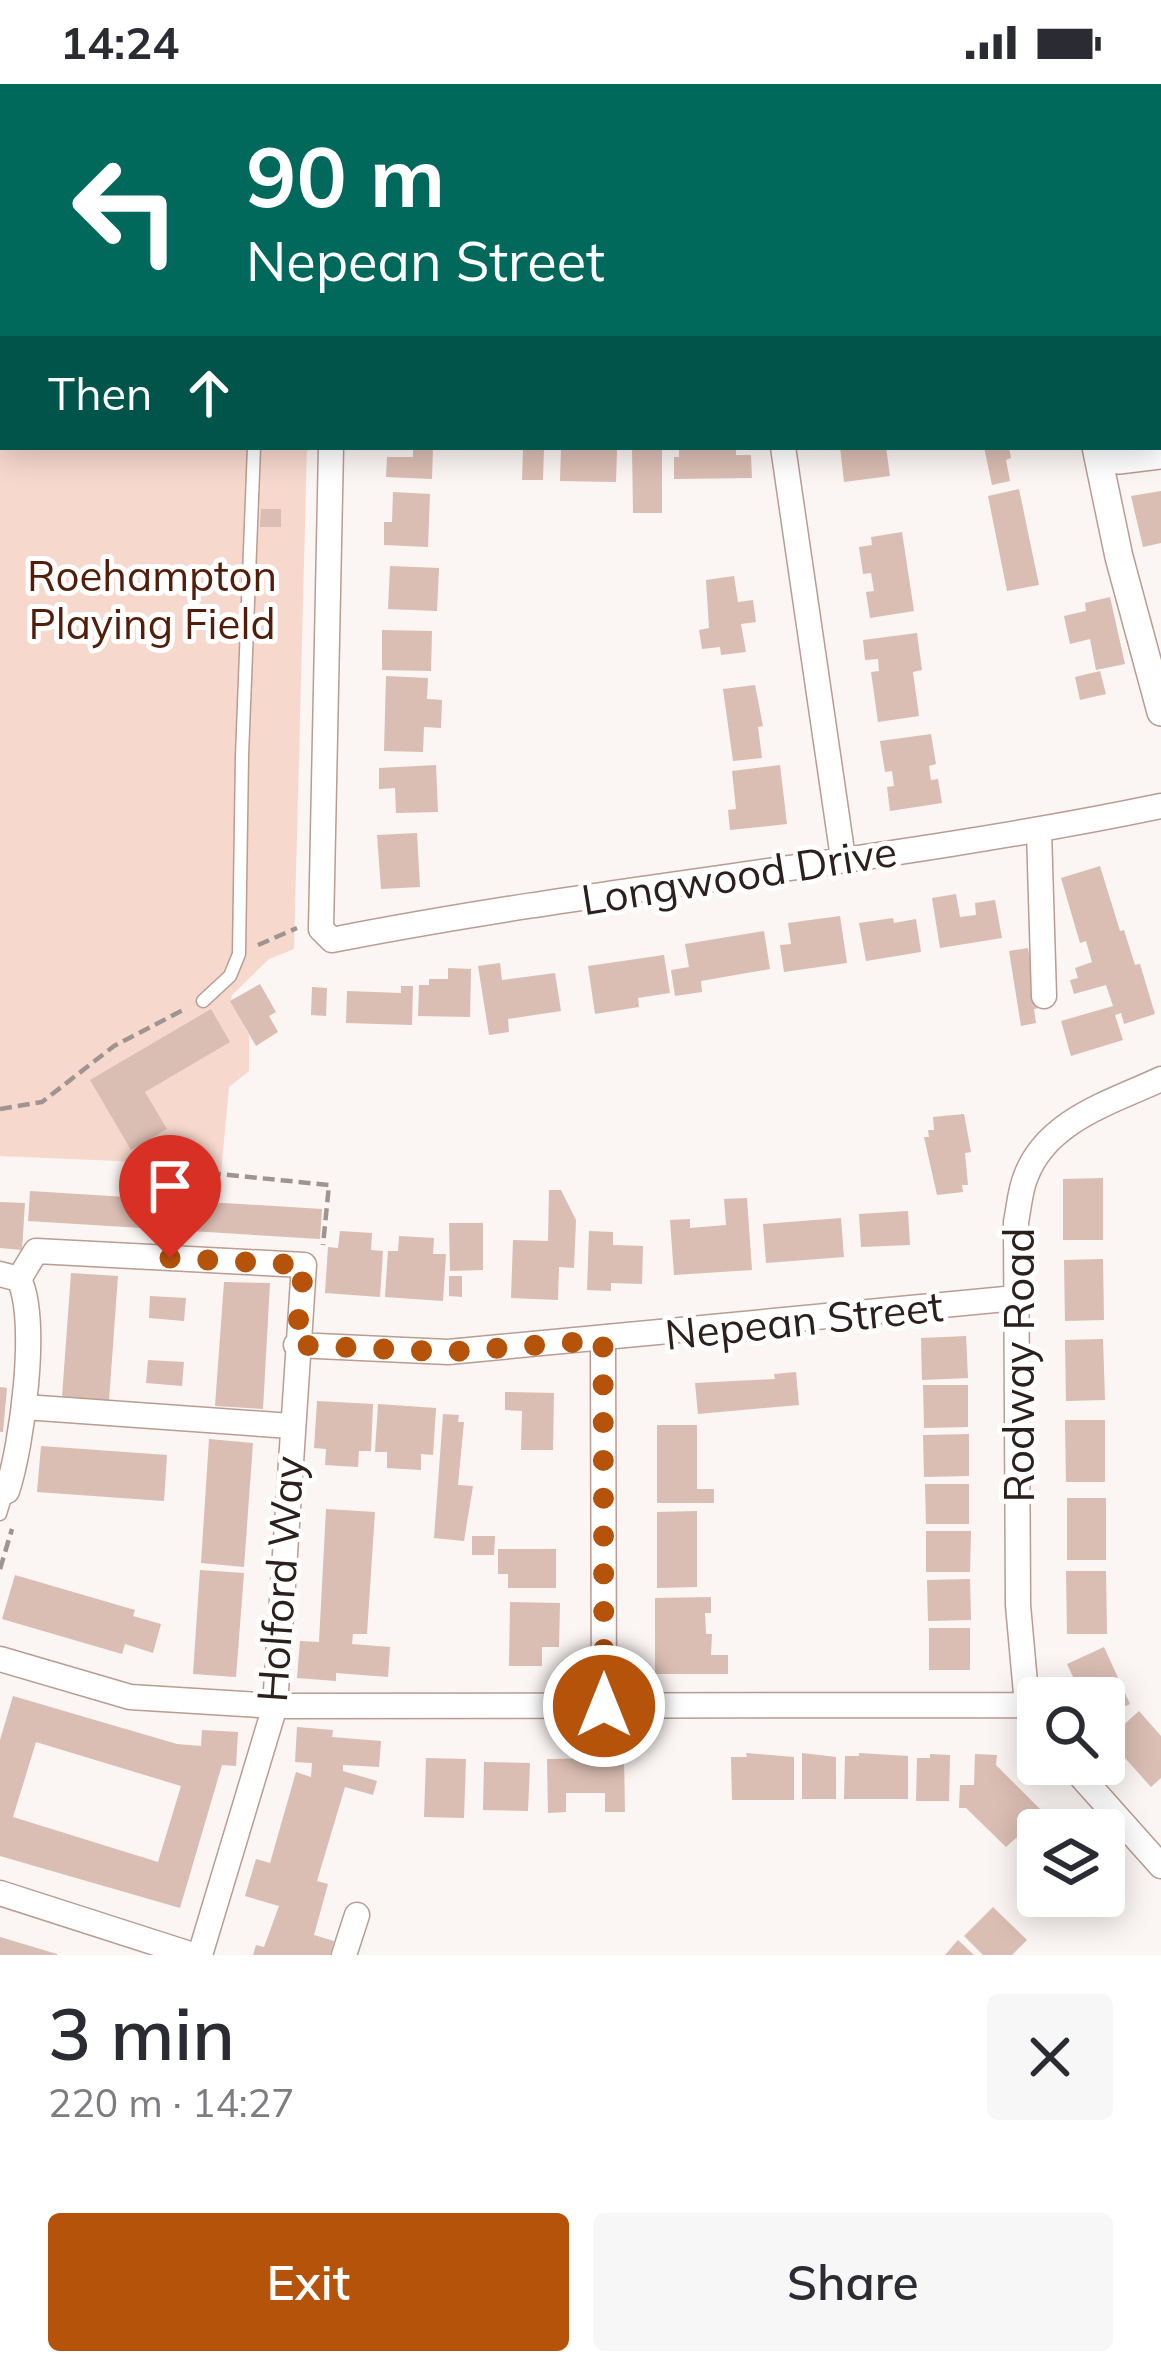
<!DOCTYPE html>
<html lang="en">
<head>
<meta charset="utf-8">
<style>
	body { margin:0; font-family:Mulish,sans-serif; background:#f7f7f7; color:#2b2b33; height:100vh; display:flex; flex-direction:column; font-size:45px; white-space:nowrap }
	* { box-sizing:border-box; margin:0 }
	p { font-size:39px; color:#7c7c81 }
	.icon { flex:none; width:66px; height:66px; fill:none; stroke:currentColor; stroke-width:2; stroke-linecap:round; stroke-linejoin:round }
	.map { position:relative; height:1871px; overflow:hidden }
	.sheet { display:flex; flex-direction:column; background:#fff; flex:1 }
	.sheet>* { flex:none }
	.top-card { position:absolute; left:0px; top:0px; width:1161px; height:366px; box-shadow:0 6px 30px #0003; background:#00695c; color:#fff; overflow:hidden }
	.fabs { position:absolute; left:1017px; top:1593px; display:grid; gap:24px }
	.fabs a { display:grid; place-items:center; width:108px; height:108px; border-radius:12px; background:#fff; box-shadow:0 6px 30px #0003; font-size:60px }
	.pin { position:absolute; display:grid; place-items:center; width:102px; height:102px; color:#fff; margin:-123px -51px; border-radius:50% 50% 50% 0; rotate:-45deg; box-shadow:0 0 12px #0007 }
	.pin .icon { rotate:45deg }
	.me { position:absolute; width:132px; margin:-66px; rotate:0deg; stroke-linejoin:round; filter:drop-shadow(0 0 9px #0008) }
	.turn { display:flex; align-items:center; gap:42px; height:252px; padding:0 48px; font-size:54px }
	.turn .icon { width:156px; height:156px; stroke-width:2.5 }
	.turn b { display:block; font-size:84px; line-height:102px }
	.then { display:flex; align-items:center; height:114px; padding:0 48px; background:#0003; gap:24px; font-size:45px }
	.round { display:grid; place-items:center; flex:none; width:126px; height:126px; border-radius:12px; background:#f7f7f7 }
	.head { display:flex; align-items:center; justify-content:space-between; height:204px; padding:0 48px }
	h1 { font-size:72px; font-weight:600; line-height:90px }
	.primary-button { display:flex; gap:24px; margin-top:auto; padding:24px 48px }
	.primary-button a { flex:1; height:138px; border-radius:12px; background:#b45309; color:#fff; font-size:48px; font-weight:600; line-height:138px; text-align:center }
	.primary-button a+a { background:#f7f7f7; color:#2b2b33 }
	.status { display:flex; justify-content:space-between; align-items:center; height:84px; padding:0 60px; background:#fff; direction:ltr }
	.status svg { height:33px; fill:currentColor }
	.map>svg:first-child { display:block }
	.green { fill:#f7d8cd }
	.building { fill:#dabdb3; fill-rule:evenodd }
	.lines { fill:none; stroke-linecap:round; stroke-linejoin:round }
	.service-casing { stroke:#b99c92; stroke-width:15 }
	.minor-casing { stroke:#b99c92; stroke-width:27 }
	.tertiary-casing { stroke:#b99c92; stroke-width:30 }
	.path { stroke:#9e9593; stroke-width:4.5; stroke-dasharray:12 6; stroke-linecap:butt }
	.service { stroke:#fff; stroke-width:12 }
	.minor { stroke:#fff; stroke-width:24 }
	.tertiary { stroke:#fff; stroke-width:27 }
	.route { stroke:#b45309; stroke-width:21; stroke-dasharray:0 37.8 }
	.labels { text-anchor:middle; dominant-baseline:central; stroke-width:10; stroke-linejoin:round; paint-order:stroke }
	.park-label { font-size:42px; fill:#521e0a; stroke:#fff }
	.street-label { font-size:42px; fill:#2b201c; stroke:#fff }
</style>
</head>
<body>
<div class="status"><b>14:24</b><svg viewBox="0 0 49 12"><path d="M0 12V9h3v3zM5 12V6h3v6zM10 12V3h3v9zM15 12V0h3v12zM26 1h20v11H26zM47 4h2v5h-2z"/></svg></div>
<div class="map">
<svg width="1161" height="1871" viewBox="0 0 1161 1871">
	<rect width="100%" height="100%" fill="#fbf5f3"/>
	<path class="green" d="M1047,0h114v188l-3,-185z
		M0,262l3,101h304l-13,502 -25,10 -37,36 -1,6 18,34v36l-20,16 -8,85 -103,-11 -118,-5z"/>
	<path class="building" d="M413,363h20l-1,32 -46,-2 1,-20h26z
		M632,363h30v66h-29z
		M679,363h57v8h15l1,23 -78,1v-22h5z
		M840,363h46l4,29 -46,6z
		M984,363h25l2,11 -5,2 4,21 -18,4z
		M523,364h21l-1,32h-21z
		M561,365l56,1 -1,32 -56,-1z
		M1019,405l20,96 -32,6 -19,-95z
		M1161,407v52l-18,4 -12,-51z
		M393,408l37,2 -2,53 -44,-2v-23h8z
		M261,425h20v18h-21z
		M902,448l12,79 -44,7 -4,-26 8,-1 -3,-18 -8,1 -4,-27 13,-2 -1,-8z
		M390,482l49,2 -2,43 -49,-2z
		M734,492l4,26 15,-2 3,22 -15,2 5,28 -25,3 -1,-8 -18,2 -3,-19 10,-2 -3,-48z
		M1110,513l15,67 -29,6 -6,-31 -20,5 -6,-28 22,-5 -1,-8z
		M382,546l50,1 -1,40 -49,-1z
		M917,549l5,37 -9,2 6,44 -41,6 -7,-50 8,-1 -1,-12 -13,1 -2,-20z
		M1100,587l6,23 -26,6 -5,-23z
		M386,592l42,2 -1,21 15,1 -1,28 -17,-1 -1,25 -39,-1z
		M755,601l8,41 -5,1 4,31 -29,3 -10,-72z
		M931,650l5,30 -7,2 2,14 7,-1 4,24 -52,8 -3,-24 7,-1 -2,-15 -7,1 -5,-31z
		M436,681l2,47 -42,1 -1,-25 -16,1v-21z
		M780,681l7,59 -57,6 -2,-20 8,-1 -4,-38z
		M417,749l3,54 -39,2 -4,-54z
		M1100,782l20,65 4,-1 11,35 5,-1 15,50 -31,10 -3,-11 -6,2 8,25 -52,16 -10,-35 52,-15 -7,-21 -32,9 -4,-14 8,-2 -3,-10 17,-6 -6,-21 -6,2 -19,-65z
		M956,810l4,23 16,-2 -1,-12 20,-3 7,38 -62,10 -8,-50z
		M840,832l7,47 -63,9 -4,-27 11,-1 -3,-21z
		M893,834l1,5 22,-4 5,33 -55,9 -7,-38z
		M764,847l6,38 -69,12 1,11 -27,4 -4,-26 18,-3 -4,-23z
		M1028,864l11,60 -5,1 2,14 -15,3 -12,-75z
		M664,871l6,38 -32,5 1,9 -44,7 -7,-48z
		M500,879l2,17 53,-7 6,38 -53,8 1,13 -20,3 -11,-69z
		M448,884l23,1 -1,48 -52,-1 1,-31h10v-6h19z
		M260,900l16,28 -7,4 9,16 -22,14 -26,-45z
		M401,902h12l-1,39 -66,-2 1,-32 54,2z
		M312,903l15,1 -1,28 -15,-1z
		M211,925l19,33 -85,50 22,37 -36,21 -41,-70z
		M964,1030l7,38 -6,1 3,32h-6l1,7 -26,3 -13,-58h5l-1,-7h6l-1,-13z
		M1103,1094v62h-40v-61z
		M549,1106h12l15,30 -2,48 -15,-1 -1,33 -47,-2 2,-58 35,1z
		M30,1107l292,18 -2,30 -292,-18z
		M747,1114l5,72 -78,5 -4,-55 20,-1v9l36,-3 -2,-26z
		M0,1118l25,1 -3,47 -22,-2z
		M908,1127l2,34 -49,2 -2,-33z
		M841,1134l3,39 -78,6 -3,-39z
		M449,1139h34v47l-33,1z
		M340,1147l32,2 -1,17 12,1 -3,46 -55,-4 3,-46 10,1z
		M589,1147l24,1v13l30,1 -1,38 -31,-1v8l-24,-1z
		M399,1152l35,2 -1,16h13l-3,47 -58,-4 3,-46h10z
		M1103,1175l1,61 -39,1 -1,-61z
		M71,1189l47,3 -9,124 -47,-3z
		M449,1192h13v21l-13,-1z
		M224,1198l46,1 -7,126 -48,-3z
		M150,1212l36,2 -2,23 -35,-3z
		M966,1252l2,42 -46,2 -1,-42z
		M1103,1255l2,61 -39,1 -1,-61z
		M148,1276l36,2 -2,24 -36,-3z
		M796,1288l3,33 -101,9 -3,-31 80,-4 -1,-5z
		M923,1301h45v42l-44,1z
		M0,1303l7,1 -4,44h-3z
		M505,1308l49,1 -1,57h-32l1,-39 -17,-1z
		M317,1317l56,3 -2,47h-12l-1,16 -33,-2 1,-16 -12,-1z
		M378,1320l58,4 -3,47 -12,-1v16l-34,-2v-16h-12z
		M443,1330l16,1 -1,7h6l-6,63 15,1 -9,55 -30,-3z
		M1065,1336h40v62h-39z
		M657,1341h40v64h17v14h-57z
		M969,1350v42l-45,1 -1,-42z
		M209,1355l44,4 -9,124 -43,-4z
		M41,1362l126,9 -3,46 -127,-9z
		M925,1400h44v40h-43z
		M1067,1414h39v62h-39z
		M326,1425l49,3 -8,122h-14l-1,10 38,3 -2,30 -52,-4v8l-39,-3 3,-37 19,1z
		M697,1427v76l-40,1v-76z
		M926,1447h45l-1,41h-44z
		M472,1452h23l-1,19h-22z
		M498,1465h58v39h-48v-14h-10z
		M200,1486l44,3 -8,104 -43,-3z
		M1066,1487h40l1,63h-40z
		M15,1491l120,35 -2,6 28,8 -8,29 -28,-9 -3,10 -120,-35z
		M970,1495l1,41 -43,1 -1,-41z
		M711,1513v16h-6l1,21h6l-1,21h17v19h-73v-76z
		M510,1518l50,1 -1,44h-17v19h-33z
		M929,1544h41v42h-41z
		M1104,1563l26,57 -26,13v-19h-21l-16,-34z
		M13,1612l164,48 24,2 1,-16 36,2 -2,34 -14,-1 -42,143 -180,-52v-116zM36,1658l145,44 -23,76 -145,-45z
		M1139,1627l22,25v42l-10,9 -43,-48z
		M297,1643l36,3 -1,7 49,4 -2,26 -36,-2v6l34,10 -4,14 -28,-8 -28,94 11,3 -14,51 20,6 -4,14h-77l3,-10 8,2 15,-41 -34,-10 11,-37 14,4 26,-91 15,5 1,-14 -17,-1z
		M746,1669l48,4v43h-62l-1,-43h16z
		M802,1669l34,4v42h-34z
		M859,1669l49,3v43h-64l1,-43h14z
		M930,1670l20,1 -1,46h-33l1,-43h13z
		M975,1670l22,1 -1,10 48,48 -38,34 -40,-39h-7l1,-23h14z
		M426,1674l40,1 -2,59 -40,-1z
		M624,1674l1,54h-20v-19h-39v19l-18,1 -1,-54z
		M484,1678l46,1 -2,48 -45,-1z
		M993,1823l34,33 -15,15h-29l-19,-19z
		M0,1853l57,17v1h-57z
		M958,1856l16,15h-29z"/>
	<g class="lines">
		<g class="service-casing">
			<path id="service" d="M203,917l27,-25 9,-22 3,-198 12,-309
				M0,1430l7,-23"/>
		</g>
		<g class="minor-casing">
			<path id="minor" d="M54,0v3
				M716,0l1,3
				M331,363l-10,482 11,11c274,-54 555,-77 829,-134
				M783,363l60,411
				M1039,747l5,165
				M0,1190l19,5c20,41 3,167 -12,212
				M19,1195l17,-28 268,14 -29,441 -75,249
				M603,1256l1,365
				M296,1261l152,7 568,-54
				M25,1323l266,19
				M0,1575l130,38 145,9 752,-1
				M1038,1638l-11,-17 -9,-100 -2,-383c3,-15 4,-32 10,-46 21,-56 86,-74 135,-97
				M1070,1680l91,102
				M0,1809l193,62
				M344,1871l13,-40"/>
		</g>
		<g class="tertiary-casing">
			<path id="tertiary" d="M1032,0v3
				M1158,196l3,2
				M0,235l3,1
				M1096,363l23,110 42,155
				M1098,367l21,9 42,-5"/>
		</g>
		<path class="path" d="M1067,0v3
			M1158,165l3,2
			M258,861l39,-17
			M0,1025l42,-7 72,-56 73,-38
			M209,1089l120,12 -6,60
			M0,1485l12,-40"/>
		<use href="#service" class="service"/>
		<use href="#minor" class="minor"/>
		<use href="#tertiary" class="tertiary"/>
	</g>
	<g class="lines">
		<path class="route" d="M170,1174l134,7 -8,80 152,7 155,-12 1,366"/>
	</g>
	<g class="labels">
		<g class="park-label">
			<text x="152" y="491">Roehampton<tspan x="152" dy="48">Playing Field</tspan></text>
		</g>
		<g class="street-label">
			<text transform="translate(739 791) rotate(-9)">Longwood Drive</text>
			<text transform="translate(804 1236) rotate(-6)">Nepean Street</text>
			<text transform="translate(1018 1281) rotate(-90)">Rodway Road</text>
			<text transform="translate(280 1495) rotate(-86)">Holford Way</text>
		</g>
	</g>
</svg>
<div class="fabs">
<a><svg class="icon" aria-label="search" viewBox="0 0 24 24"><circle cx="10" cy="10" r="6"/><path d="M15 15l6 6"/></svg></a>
<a><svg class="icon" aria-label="layers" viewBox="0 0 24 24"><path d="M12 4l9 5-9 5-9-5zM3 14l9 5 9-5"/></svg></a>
</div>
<div class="pin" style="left:170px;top:1174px;background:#d93025"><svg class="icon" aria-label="arrive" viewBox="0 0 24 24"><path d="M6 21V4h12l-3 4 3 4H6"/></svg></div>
<svg class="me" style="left:604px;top:1622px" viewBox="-20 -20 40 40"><circle r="17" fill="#b45309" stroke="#fff" stroke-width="3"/><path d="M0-11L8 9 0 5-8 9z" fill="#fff"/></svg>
<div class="top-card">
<div class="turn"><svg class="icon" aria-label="left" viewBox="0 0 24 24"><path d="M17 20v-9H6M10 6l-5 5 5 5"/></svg><div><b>90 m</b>Nepean Street</div></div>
<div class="then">Then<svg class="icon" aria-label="ahead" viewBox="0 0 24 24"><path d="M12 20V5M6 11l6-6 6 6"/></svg></div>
</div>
</div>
<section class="sheet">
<div class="head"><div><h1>3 min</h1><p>220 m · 14:27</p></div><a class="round"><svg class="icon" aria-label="close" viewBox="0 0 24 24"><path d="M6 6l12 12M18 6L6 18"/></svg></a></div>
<div class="primary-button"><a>Exit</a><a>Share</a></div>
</section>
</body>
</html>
